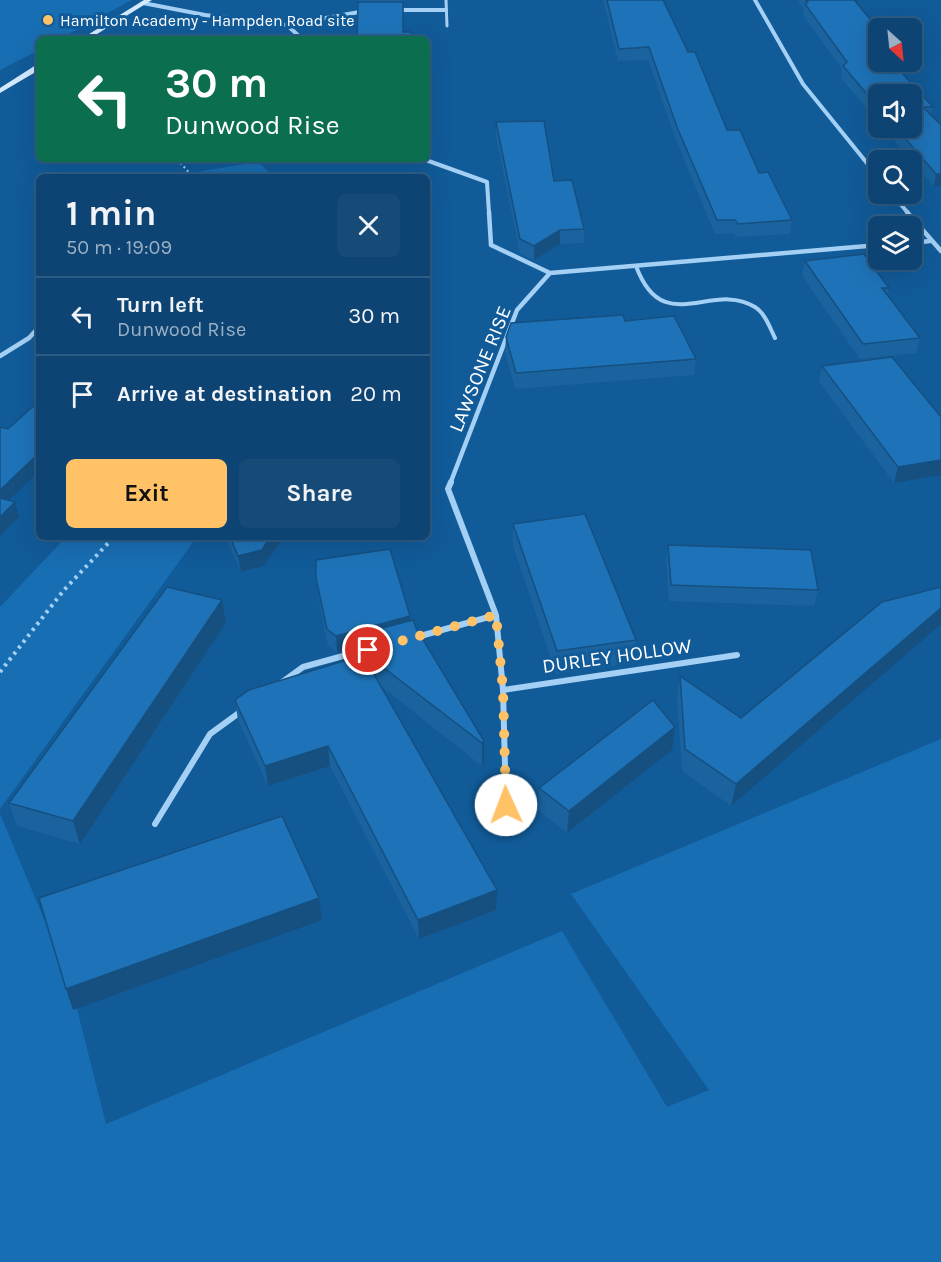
<!DOCTYPE html>
<html lang="en">
<head>
<meta charset="utf-8">
<style>
	body { margin:0; font-family:Karla,sans-serif; background:#164b78; color:#f1f3f6; height:100vh; display:flex; flex-direction:column; font-size:22px; white-space:nowrap }
	* { box-sizing:border-box; margin:0 }
	p { font-size:20px; color:#9ab0c4 }
	.icon { flex:none; width:33px; height:33px; fill:none; stroke:currentColor; stroke-width:2; stroke-linecap:round; stroke-linejoin:round }
	.map { position:relative; flex:1; overflow:hidden }
	.panel { position:absolute; left:36px; top:174px; width:394px; height:366px; display:flex; flex-direction:column; background:#0d4473; border-radius:9px; box-shadow:0 6px 24px #0002,0 0 0 2px #2d5c85 }
	.panel>* { flex:none }
	.banner { position:absolute; left:36px; top:36px; width:394px; height:126px; border-radius:9px; box-shadow:0 6px 24px #0002,0 0 0 2px #2d5c85; background:#0b6e4f; color:#fff; overflow:hidden }
	.needle { width:39px; rotate:153deg }
	.tools { position:absolute; left:868px; top:18px; display:grid; gap:12px }
	.tools a { display:grid; place-items:center; width:54px; height:54px; border-radius:9px; background:#0d4473; box-shadow:0 6px 24px #0002,0 0 0 2px #2d5c85; font-size:30px }
	.pin { position:absolute; display:grid; place-items:center; width:51px; height:51px; color:#fff; margin:-26px; border:3px solid #fff; border-radius:50%; box-shadow:0 2px 6px #0007 }
	.me { position:absolute; width:66px; margin:-33px; rotate:358deg; stroke-linejoin:round; filter:drop-shadow(0 0 4px #0008) }
	.turn { display:flex; align-items:center; gap:21px; height:126px; padding:0 30px; font-size:27px }
	.turn .icon { width:78px; height:78px; stroke-width:2.5 }
	.turn b { display:block; font-size:42px; line-height:51px }
	.round { display:grid; place-items:center; flex:none; width:63px; height:63px; border-radius:9px; background:#164b78 }
	.headline { display:flex; align-items:center; justify-content:space-between; height:102px; padding:0 30px }
	h1 { font-size:36px; font-weight:700; line-height:45px }
	.primary-button { display:flex; gap:12px; margin-top:auto; padding:12px 30px }
	.primary-button a { flex:1; height:69px; border-radius:9px; background:#ffc266; color:#111; font-size:24px; font-weight:700; line-height:69px; text-align:center }
	.primary-button a+a { background:#164b78; color:#f1f3f6 }
	ul { padding:0; list-style:none }
	li { display:flex; align-items:center; gap:18px; height:78px; padding:0 30px; border-top:2px solid #2d5c85 }
	li div { flex:1 }
	li b { display:block; font-size:22px }
	li em { font-style:normal }
	.map>svg:first-child { display:block }
	.green { fill:#186eb3 }
	.lines { fill:none; stroke-linecap:round; stroke-linejoin:round }
	.path-far1 { stroke:#a3d0f4; stroke-width:2; stroke-dasharray:2 3; stroke-linecap:butt }
	.path { stroke:#a3d0f4; stroke-width:4; stroke-dasharray:3 4.5; stroke-linecap:butt }
	.lane-far1 { stroke:#a3d0f4; stroke-width:3 }
	.lane { stroke:#a3d0f4; stroke-width:4 }
	.street-far2 { stroke:#a3d0f4; stroke-width:4 }
	.street-far1 { stroke:#a3d0f4; stroke-width:4.5 }
	.street { stroke:#a3d0f4; stroke-width:6 }
	.secondary { fill:#d2e9fd; fill-rule:evenodd }
	.wall { fill:#1a639e }
	.shaded-wall { fill:#155081 }
	.building { fill:#1e73b8; stroke:#155081; stroke-width:1.5 }
	.route { stroke:#ffc266; stroke-width:10; stroke-dasharray:0 18 }
	.poi-dot { fill:#ffc266; stroke:#115b99; stroke-width:2 }
	.labels { text-anchor:middle; dominant-baseline:central; stroke-width:6; stroke-linejoin:round; paint-order:stroke }
	.far-poi-label { font-size:16px; fill:#fff; stroke:#115b99; text-anchor:start }
	.street-label { font-size:20px; fill:#fff; stroke:#115b99 }
</style>
</head>
<body>
<div class="map">
<svg width="941" height="1262" viewBox="0 0 941 1262">
	<rect width="100%" height="100%" fill="#115b99"/>
	<path class="green" d="M0,0h132l-73,39h-20v11l-39,20z
		M258,162l16,15h-77l5,-6z
		M66,537h131l-197,272v-202z
		M941,739v523h-941v-448l70,167 36,143 456,-193 105,176 42,-17 -138,-196z"/>
	<g class="lines">
		<path class="path-far1" d="M177,159l16,18"/>
		<path class="path" d="M0,672l64,-82 50,-53"/>
		<path class="lane-far1" d="M446,0l1,26"/>
		<path class="lane" d="M636,266c27,73 75,14 119,41 10,6 15,21 20,31"/>
		<path class="street-far2" d="M755,0l48,84 76,94
			M143,3l62,12 82,10 15,14
			M397,10h49
			M287,25l78,-14
			M423,159l64,23 2,31
			M892,194l16,19"/>
		<path class="street-far1" d="M489,212l2,33 59,28
			M907,212l34,39
			M912,243l18,-2
			M0,356l29,-18 10,-11
			M450,484l67,-174 33,-37 329,-28"/>
		<path class="street" d="M451,482l-3,7 48,126 7,75 3,115
			M413,638l83,-23
			M281,683l22,-16 51,-14
			M503,690l234,-35
			M155,824l55,-90 33,-24"/>
		<path class="secondary" d="M144,0h8l-63,39h-8z
			M36,65h3v5l-39,23v-5z"/>
	</g>
	<path class="wall" d="M359,0h44l1,32 7,7 -52,-37z
		M603,0h60l64,130 32,43 33,47 -2,14 -54,3 -2,-4 -19,1 -39,-94 -28,-80 -30,1z
		M798,0h58l1,3 22,27v32l54,45 -2,8 10,71h-7l-51,-58h29l-33,-34v29l-38,-45 1,-9 -39,-54 1,-5z
		M496,122l58,59 30,48v14l-24,1 -26,16 -14,-6 -24,-118z
		M805,261l84,27 -2,7 33,43 -4,15 -56,6 -58,-83z
		M625,321l71,38 -2,16 -179,14 -10,-37 1,-15z
		M822,366l119,51 -47,66 -75,-101z
		M513,524l123,116 -3,23 -77,11 -43,-128z
		M225,537h58l-19,29 -23,6z
		M668,545l150,45 -4,16 -145,-5 -3,-40z
		M316,578l94,38 1,4 73,121v23l-2,2 -100,-79 114,223 -77,29 -89,-173 -62,20 -30,-66 -3,-20 112,-40 -1,-10 -9,2 -9,-6 -10,-52z
		M222,600l4,23 -146,221 -63,-18 -8,-23z
		M882,602l-151,204 -49,-35 -5,-73 3,-22 61,42z
		M672,750l-105,83 -29,-23 1,-22z"/>
	<path class="shaded-wall" d="M936,174h5v12h-7z
		M560,230v14l-26,16v-14z
		M39,453v18l-39,38v-19z
		M941,460v15l-47,8 4,-16z
		M15,502l4,15 -19,19v-19z
		M270,537h13l-19,29 -23,6 -3,-16z
		M222,600l4,23 -146,221 -7,-23z
		M941,608v16l-210,182 5,-22z
		M410,616l1,16 -66,6 1,12 -9,2 -1,-16z
		M675,727l-3,23 -105,83 2,-22z
		M484,741v23l-2,2v-23z
		M328,746l2,20 -62,20 -3,-20z
		M497,890l-1,20 -77,29 -1,-19z
		M319,898l3,22 -249,90 -7,-21z"/>
	<path class="building" d="M607,0h56l25,52h7l32,78h13l19,43 9,-1 24,48 -54,4 -3,-4h-18l-40,-93 -28,-80 -30,2z
		M806,0h50l1,1h-2l24,29v12h-4l4,5v15h13l41,45h-10l18,18v49h-5l-40,-46h16v-34h-33v14l-36,-42 4,-4 -42,-58 3,-2z
		M358,2h45v30h8v7h-54z
		M279,36v3h-40v-2z
		M544,121l10,60 18,-1 12,49 -24,1 -26,16 -14,-7 -24,-117z
		M864,254l25,34h-7l38,50 -57,6 -58,-83z
		M623,315l2,6 49,-5 22,43 -180,14 -10,-36 5,-14z
		M892,357l49,60v43l-43,7 -76,-101z
		M39,401v52l-39,37v-63l8,2z
		M0,498l15,4 -15,15z
		M585,514l51,126 -79,11 -44,-127z
		M230,537h40l-8,13 -24,6z
		M668,545l143,5 7,40 -147,-5z
		M390,549l20,67 -74,20 -9,-7 -11,-51v-18z
		M167,587l55,13 -149,221 -64,-18z
		M941,587v21l-205,176 -51,-35 -5,-73 61,42 141,-116z
		M413,620l3,8 68,113 -2,2 -137,-105z
		M363,655l134,235 -79,30 -90,-174 -63,20 -30,-66 14,-10z
		M653,700l22,27 -106,84 -30,-23z
		M282,816l37,82 -253,91 -27,-91z"/>
	<g class="lines">
		<path class="route" d="M368,650l128,-35 7,75 3,115"/>
	</g>
	<circle class="poi-dot" cx="48" cy="20" r="6"/>
	<g class="labels">
		<g class="far-poi-label">
			<text x="60" y="20">Hamilton Academy - Hampden Road site</text>
		</g>
		<g class="street-label">
			<text transform="translate(480 369) rotate(-68)">LAWSONE RISE</text>
			<text transform="translate(617 656) rotate(-8)">DURLEY HOLLOW</text>
		</g>
	</g>
</svg>
<div class="tools">
<a><svg class="needle" viewBox="-14 -14 28 28"><path d="M0-13l5 13h-10z" fill="#e53935"/><path d="M0 13l5-13h-10z" fill="#9ab0c4"/></svg></a>
<a><svg class="icon" aria-label="sound" viewBox="0 0 24 24"><path d="M4 9h4l5-4v14l-5-4H4zM17 9q2 3 0 6"/></svg></a>
<a><svg class="icon" aria-label="search" viewBox="0 0 24 24"><circle cx="10" cy="10" r="6"/><path d="M15 15l6 6"/></svg></a>
<a><svg class="icon" aria-label="layers" viewBox="0 0 24 24"><path d="M12 4l9 5-9 5-9-5zM3 14l9 5 9-5"/></svg></a>
</div>
<div class="pin" style="left:368px;top:650px;background:#d93025"><svg class="icon" aria-label="arrive" viewBox="0 0 24 24"><path d="M6 21V4h12l-3 4 3 4H6"/></svg></div>
<svg class="me" style="left:506px;top:805px" viewBox="-20 -20 40 40"><circle r="19" fill="#fff"/><path d="M0-13L10 11 0 6-10 11z" fill="#ffc266"/></svg>
<div class="banner">
<div class="turn"><svg class="icon" aria-label="left" viewBox="0 0 24 24"><path d="M17 20v-9H6M10 6l-5 5 5 5"/></svg><div><b>30 m</b>Dunwood Rise</div></div>
</div>
<section class="panel">
<div class="headline"><div><h1>1 min</h1><p>50 m · 19:09</p></div><a class="round"><svg class="icon" aria-label="close" viewBox="0 0 24 24"><path d="M6 6l12 12M18 6L6 18"/></svg></a></div>
<ul>
<li><svg class="icon" aria-label="left" viewBox="0 0 24 24"><path d="M17 20v-9H6M10 6l-5 5 5 5"/></svg><div><b>Turn left</b><p>Dunwood Rise</p></div><em>30 m</em></li>
<li><svg class="icon" aria-label="arrive" viewBox="0 0 24 24"><path d="M6 21V4h12l-3 4 3 4H6"/></svg><div><b>Arrive at destination</b></div><em>20 m</em></li>
</ul>
<div class="primary-button"><a>Exit</a><a>Share</a></div>
</section>
</div>
</body>
</html>
